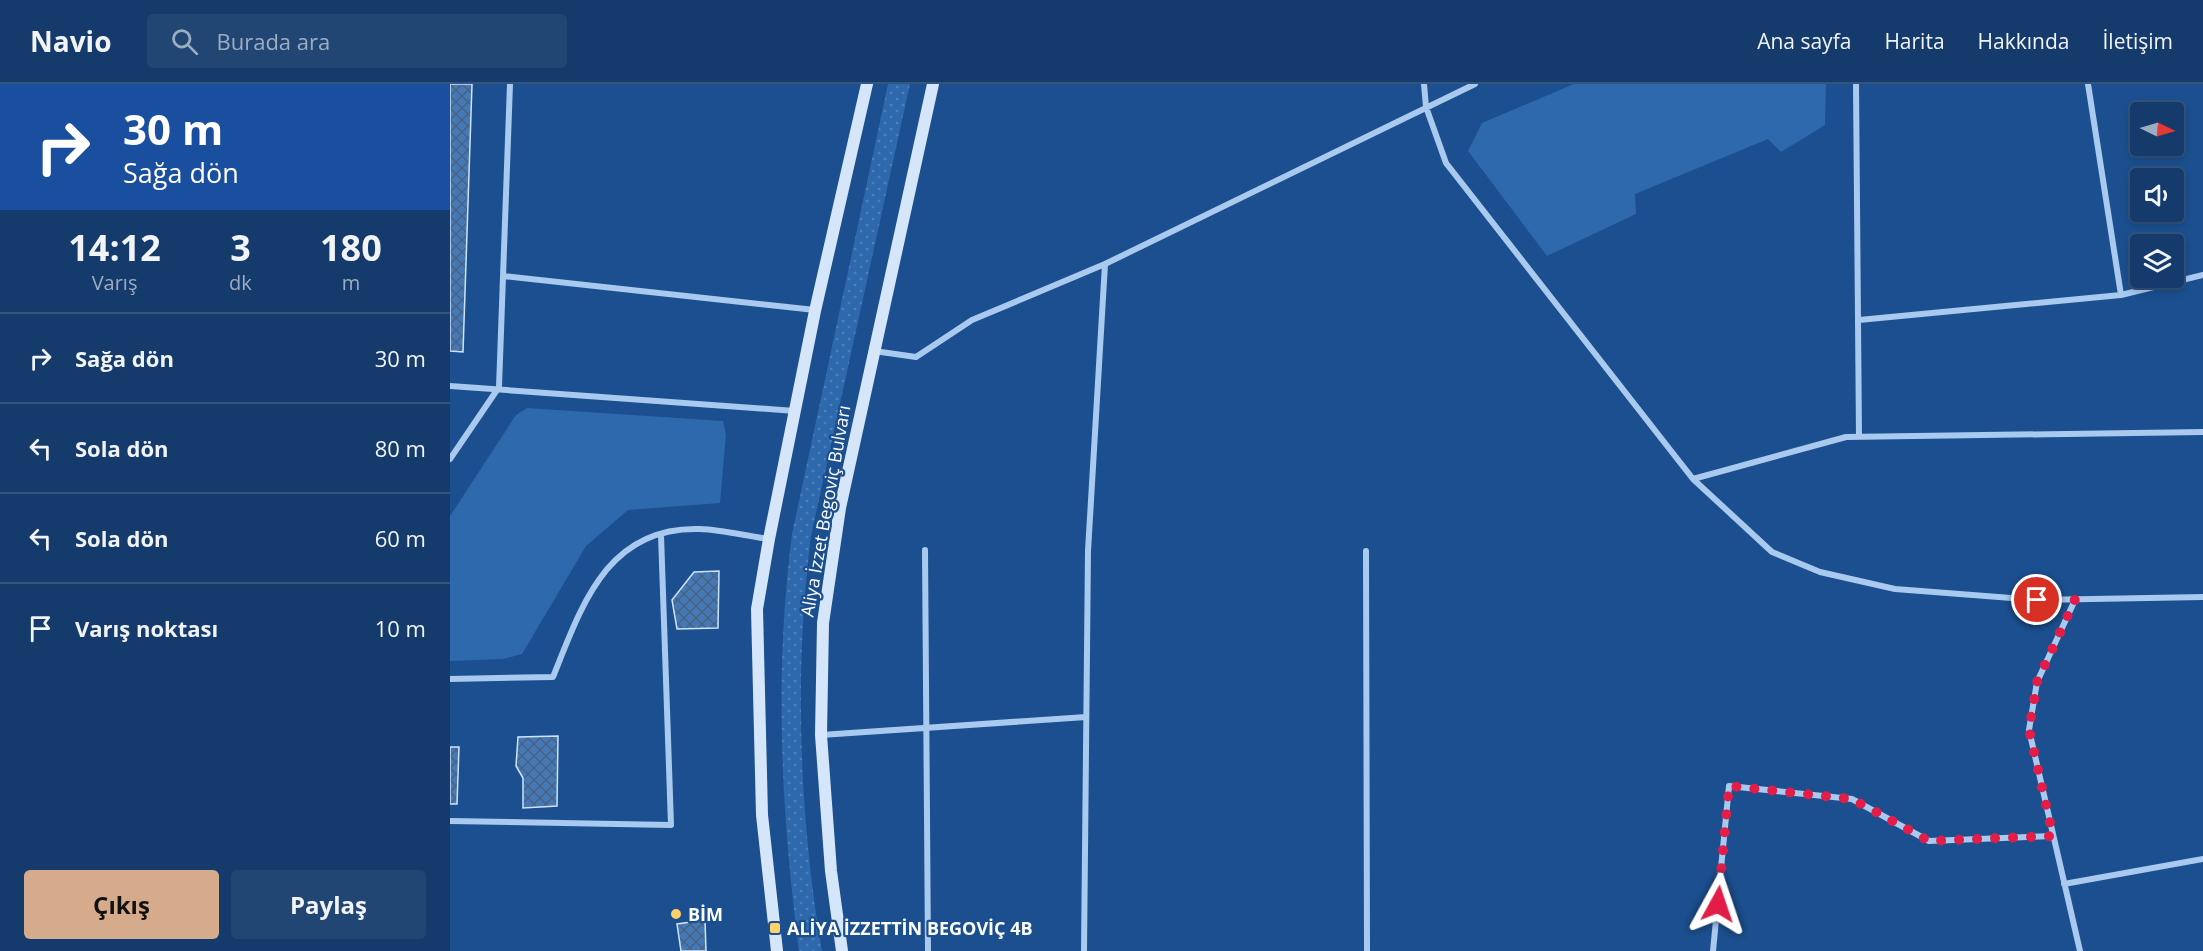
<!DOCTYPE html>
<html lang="tr">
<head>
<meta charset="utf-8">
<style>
	body { margin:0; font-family:"Open Sans",sans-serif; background:#214673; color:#f1f3f6; height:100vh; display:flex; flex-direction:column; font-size:22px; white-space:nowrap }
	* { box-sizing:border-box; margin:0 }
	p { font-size:20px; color:#9dadc1 }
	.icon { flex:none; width:33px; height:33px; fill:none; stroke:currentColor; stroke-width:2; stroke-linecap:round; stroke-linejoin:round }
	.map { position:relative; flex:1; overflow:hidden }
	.drawer { display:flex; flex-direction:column; background:#143b6b; width:450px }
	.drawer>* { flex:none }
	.guide { background:#1a4fa0; color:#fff; overflow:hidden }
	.needle { width:39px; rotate:95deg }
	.tools { position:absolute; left:1680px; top:18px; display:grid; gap:12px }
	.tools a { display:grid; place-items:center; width:54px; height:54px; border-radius:6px; background:#143b6b; box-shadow:0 3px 9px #0003,0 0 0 2px #33557e; font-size:30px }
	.pin { position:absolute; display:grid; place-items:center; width:51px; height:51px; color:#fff; margin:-26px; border:3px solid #fff; border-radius:50%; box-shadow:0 2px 6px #0007 }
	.me { position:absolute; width:66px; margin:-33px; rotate:5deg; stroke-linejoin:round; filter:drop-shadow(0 0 4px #0008) }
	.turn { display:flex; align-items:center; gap:21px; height:126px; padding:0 24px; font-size:27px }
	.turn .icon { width:78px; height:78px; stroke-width:2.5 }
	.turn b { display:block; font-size:42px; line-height:51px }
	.eta { display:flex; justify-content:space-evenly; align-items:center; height:102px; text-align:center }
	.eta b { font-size:36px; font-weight:700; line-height:42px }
	.primary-button { display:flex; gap:12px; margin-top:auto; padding:12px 24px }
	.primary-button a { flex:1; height:69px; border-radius:6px; background:#d6ab8b; color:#111; font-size:24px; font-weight:700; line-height:69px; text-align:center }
	.primary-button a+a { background:#214673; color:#f1f3f6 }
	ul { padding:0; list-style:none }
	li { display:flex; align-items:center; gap:18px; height:90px; padding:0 24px; border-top:2px solid #33557e }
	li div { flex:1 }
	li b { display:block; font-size:22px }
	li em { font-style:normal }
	header { display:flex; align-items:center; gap:36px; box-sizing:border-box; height:84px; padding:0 30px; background:#143b6b; border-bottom:2px solid #33557e }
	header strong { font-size:28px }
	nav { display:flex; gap:33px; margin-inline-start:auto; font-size:21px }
	.search { width:420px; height:54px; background:#214673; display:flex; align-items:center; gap:15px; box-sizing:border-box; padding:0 21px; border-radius:6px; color:#9dadc1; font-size:22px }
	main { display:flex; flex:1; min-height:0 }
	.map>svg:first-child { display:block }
	.grass { fill:url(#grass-dots) }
	.park { fill:#2e69ad }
	.building { fill:url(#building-cross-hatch); stroke:#cfe3fa; stroke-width:1.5 }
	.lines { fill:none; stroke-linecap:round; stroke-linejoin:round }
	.minor { stroke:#a9c9ee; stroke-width:6 }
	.secondary { stroke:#d6e6fa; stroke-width:12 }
	.route { stroke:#e11d48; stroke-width:10; stroke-dasharray:0 18 }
	.poi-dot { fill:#ffd166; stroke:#1b4f8f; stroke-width:2 }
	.labels { text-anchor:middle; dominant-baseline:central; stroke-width:4.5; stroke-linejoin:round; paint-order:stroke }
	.street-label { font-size:18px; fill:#fff; stroke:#1b4f8f }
	.poi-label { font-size:18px; font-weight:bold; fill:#fff; stroke:#1b4f8f; text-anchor:start }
</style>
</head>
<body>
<header>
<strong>Navio</strong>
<div class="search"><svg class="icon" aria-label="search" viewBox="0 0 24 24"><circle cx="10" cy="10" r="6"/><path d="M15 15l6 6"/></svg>Burada ara</div>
<nav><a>Ana sayfa</a><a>Harita</a><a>Hakkında</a><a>İletişim</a></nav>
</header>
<main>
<section class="drawer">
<div class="guide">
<div class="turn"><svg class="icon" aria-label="right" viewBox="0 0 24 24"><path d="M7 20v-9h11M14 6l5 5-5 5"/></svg><div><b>30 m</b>Sağa dön</div></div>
</div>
<div class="eta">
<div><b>14:12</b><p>Varış</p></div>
<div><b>3</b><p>dk</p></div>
<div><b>180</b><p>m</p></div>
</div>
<ul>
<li><svg class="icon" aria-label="right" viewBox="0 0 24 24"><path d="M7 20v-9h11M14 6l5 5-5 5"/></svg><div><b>Sağa dön</b></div><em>30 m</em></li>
<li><svg class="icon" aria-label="left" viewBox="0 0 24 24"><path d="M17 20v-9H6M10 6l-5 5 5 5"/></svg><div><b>Sola dön</b></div><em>80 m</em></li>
<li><svg class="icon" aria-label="left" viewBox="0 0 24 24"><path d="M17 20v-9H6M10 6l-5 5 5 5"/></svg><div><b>Sola dön</b></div><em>60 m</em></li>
<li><svg class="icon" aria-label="arrive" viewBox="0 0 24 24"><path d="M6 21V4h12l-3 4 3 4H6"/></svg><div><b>Varış noktası</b></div><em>10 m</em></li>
</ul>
<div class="primary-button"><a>Çıkış</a><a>Paylaş</a></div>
</section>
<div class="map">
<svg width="1753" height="867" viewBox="0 0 1753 867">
	<defs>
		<pattern id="grass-dots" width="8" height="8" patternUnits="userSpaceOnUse" patternTransform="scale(1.5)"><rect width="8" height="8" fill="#2e69ad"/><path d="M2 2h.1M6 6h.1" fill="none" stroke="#4d80b9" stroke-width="1.8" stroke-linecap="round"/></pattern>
		<pattern id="building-cross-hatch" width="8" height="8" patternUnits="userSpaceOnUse" patternTransform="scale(1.5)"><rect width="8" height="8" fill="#4478b7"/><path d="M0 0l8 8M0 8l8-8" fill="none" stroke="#486282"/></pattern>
	</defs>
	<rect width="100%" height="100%" fill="#1b4f8f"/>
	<path class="grass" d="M438,0h22l-99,452c-17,134 -12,281 11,415h-23c-18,-141 -25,-275 -7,-417z"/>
	<path class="park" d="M1124,0h252l-1,41 -44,27 -13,-13 -133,55 1,20 -89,42 -79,-105 14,-28z
		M77,324l196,13 3,14 -6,68 -92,7 -42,36 -64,108 -19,5 -53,2v-145l66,-101z"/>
	<path class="building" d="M0,0h22l-9,268 -13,-1z
		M269,487l-1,57 -41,1 -5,-29 22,-28z
		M108,652l-1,70 -34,2v-30l-7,-12 2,-29z
		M0,663h9l-2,57h-7z
		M255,836l1,31h-25l-4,-27z"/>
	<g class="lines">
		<path class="minor" d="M974,0l2,23 20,56 247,316 79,73 48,20 75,17 142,11 166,-3
			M1406,0l3,353
			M1638,0l33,211
			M53,192l312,34
			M1409,236l262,-25 82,-20
			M424,267l42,6 56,-37 133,-56 370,-180
			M0,302l345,25
			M0,375l49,-72 11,-303
			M1243,395l153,-42 357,-5
			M475,466l3,401
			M916,467l1,400
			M1625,516l-38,82 -8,48 51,221
			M0,595l103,-2c29,-72 54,-151 147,-148 23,1 46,7 69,10
			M371,651l265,-18
			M0,737l221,4 -10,-290
			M1614,800l139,-25
			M634,867l4,-400 17,-287
			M1263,867l16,-165 123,13 77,42 124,-5"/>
		<path class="secondary" d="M327,867l-15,-136 -5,-206 12,-70 46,-228 52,-227
			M392,867l-11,-80 -10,-136 2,-112 17,-115 93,-424"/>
	</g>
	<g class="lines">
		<path class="route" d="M1268,820l11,-118 123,13 77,42 124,-5 -24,-106 8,-48 38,-82h-38"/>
	</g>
	<g class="poi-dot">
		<circle cx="226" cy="830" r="6"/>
		<rect x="319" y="838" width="12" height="12" rx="3"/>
	</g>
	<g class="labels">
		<g class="street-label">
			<text transform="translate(375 427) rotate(-80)">Aliya İzzet Begoviç Bulvarı</text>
		</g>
		<g class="poi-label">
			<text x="238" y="830">BİM</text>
			<text x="337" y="844">ALİYA İZZETTİN BEGOVİÇ 4B</text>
		</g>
	</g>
</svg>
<div class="tools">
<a><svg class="needle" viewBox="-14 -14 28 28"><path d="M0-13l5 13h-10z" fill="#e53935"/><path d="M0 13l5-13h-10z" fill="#9dadc1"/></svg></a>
<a><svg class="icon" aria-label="sound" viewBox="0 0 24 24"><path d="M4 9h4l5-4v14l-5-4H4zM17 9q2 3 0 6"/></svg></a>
<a><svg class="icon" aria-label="layers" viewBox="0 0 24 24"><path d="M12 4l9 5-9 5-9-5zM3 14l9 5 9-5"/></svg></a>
</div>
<div class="pin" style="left:1587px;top:516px;background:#d93025"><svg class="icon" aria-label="arrive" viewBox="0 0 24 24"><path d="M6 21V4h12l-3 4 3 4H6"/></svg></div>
<svg class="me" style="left:1268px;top:820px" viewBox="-20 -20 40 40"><path d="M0-17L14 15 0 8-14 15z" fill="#e11d48" stroke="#fff" stroke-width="4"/></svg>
</div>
</main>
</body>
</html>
